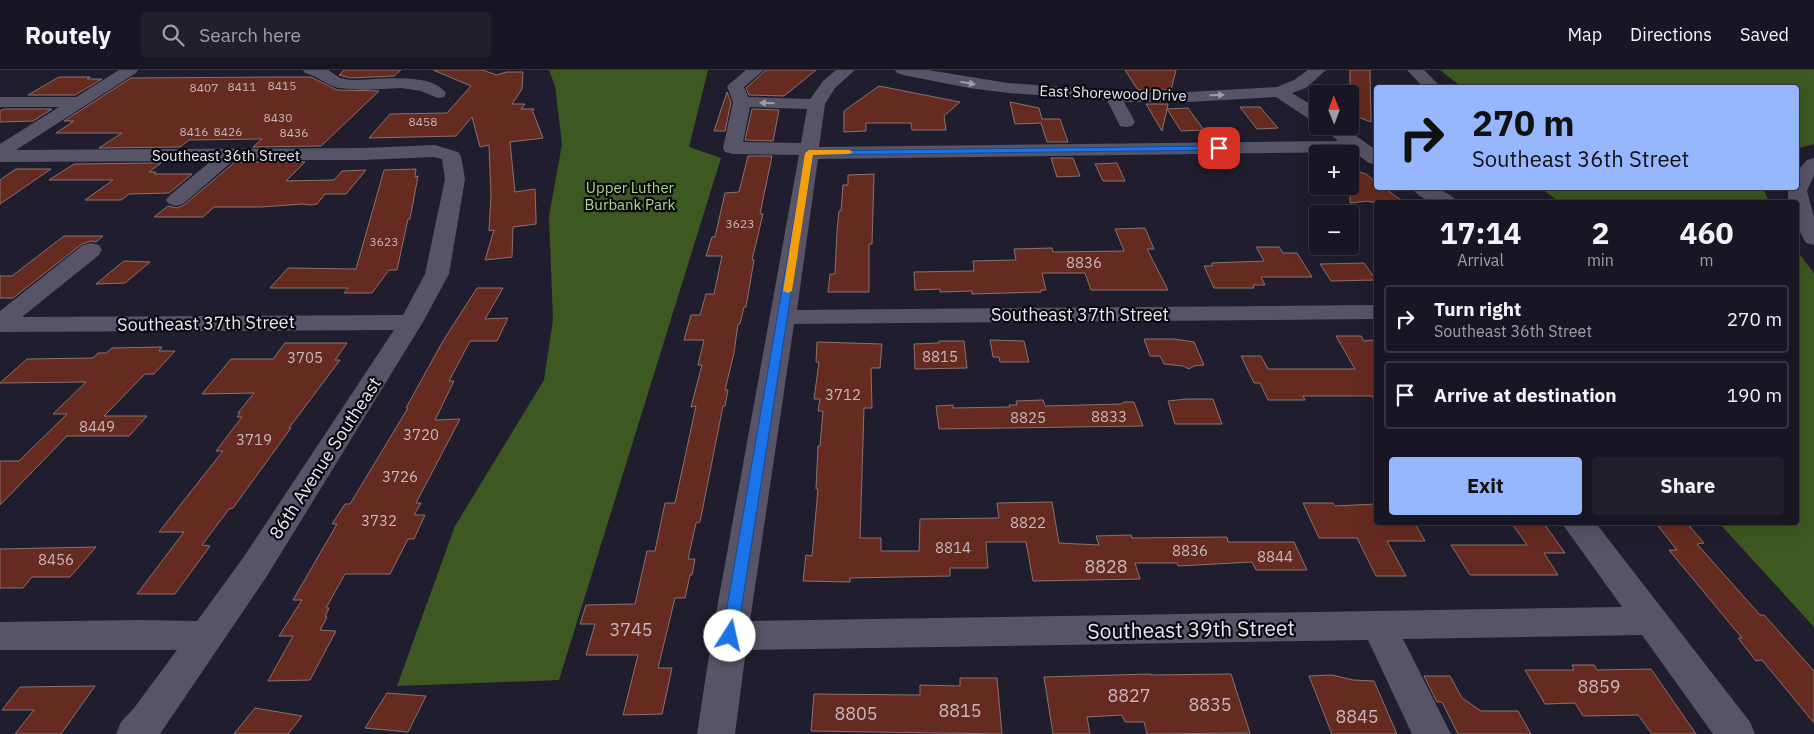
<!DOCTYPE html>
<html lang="en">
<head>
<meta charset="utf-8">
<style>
	body { margin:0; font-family:"IBM Plex Sans",sans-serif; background:#211f2a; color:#f1f3f6; height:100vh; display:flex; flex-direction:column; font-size:19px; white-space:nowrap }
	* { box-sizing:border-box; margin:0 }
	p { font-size:16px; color:#9f9fa5 }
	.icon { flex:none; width:28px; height:28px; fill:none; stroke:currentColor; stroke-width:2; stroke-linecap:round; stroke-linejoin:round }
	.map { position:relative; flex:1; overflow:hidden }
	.panel { position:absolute; left:1374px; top:130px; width:425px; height:325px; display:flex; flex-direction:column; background:#181622; border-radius:5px; box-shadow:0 5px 20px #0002,0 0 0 1px #363540 }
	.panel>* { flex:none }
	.guide { position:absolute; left:1374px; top:15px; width:425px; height:105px; border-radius:5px; box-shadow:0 5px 20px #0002,0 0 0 1px #363540; background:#96b6fd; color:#111; overflow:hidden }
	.needle { width:32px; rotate:359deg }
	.buttons { position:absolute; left:1309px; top:15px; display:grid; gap:10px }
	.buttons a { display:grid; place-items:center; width:50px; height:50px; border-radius:5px; background:#181622; box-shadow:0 5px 20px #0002,0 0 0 1px #363540; font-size:25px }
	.pin { position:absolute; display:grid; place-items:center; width:42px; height:42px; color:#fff; margin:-21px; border-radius:10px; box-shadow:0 2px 8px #0006 }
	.me { position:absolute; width:55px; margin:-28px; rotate:10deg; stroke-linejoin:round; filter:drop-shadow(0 0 4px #0008) }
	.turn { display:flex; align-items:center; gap:18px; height:105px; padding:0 15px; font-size:22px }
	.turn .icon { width:65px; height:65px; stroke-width:2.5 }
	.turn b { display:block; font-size:35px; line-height:42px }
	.eta { display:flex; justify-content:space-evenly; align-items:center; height:85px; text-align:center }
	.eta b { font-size:30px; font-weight:800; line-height:35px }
	.button { display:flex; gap:10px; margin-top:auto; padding:10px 15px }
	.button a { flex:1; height:58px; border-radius:5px; background:#96b6fd; color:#111; font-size:20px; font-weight:800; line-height:58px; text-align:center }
	.button a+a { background:#211f2a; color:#f1f3f6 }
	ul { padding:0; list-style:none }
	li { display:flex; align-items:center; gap:15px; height:68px; margin:0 10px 8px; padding:0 5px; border:2px solid #363540; border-radius:5px }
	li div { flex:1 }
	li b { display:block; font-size:19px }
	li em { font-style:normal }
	header { display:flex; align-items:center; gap:30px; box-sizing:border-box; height:70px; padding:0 25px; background:#181622; border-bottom:1px solid #363540 }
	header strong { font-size:24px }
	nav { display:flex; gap:28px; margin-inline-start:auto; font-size:18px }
	.search { width:350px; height:45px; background:#211f2a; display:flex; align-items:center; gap:12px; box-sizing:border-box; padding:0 18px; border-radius:5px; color:#9f9fa5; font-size:19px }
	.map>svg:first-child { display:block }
	.forest { fill:#3d5820 }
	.building { fill:#662b20; stroke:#88716d }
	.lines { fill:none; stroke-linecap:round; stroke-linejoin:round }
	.minor { fill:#565466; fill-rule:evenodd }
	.oneway { fill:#9f9dac }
	.route { fill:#1a73e8; stroke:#114b97 }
	.slow { fill:#f59e0b }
	.labels { text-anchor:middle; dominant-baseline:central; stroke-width:4.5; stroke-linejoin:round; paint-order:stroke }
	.far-number-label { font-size:12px; fill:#c8b7bd }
	.far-street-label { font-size:15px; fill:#e8e6f1; stroke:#0a0910 }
	.far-park-label { font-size:15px; fill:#acd784; stroke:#0a0910 }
	.number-label { font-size:15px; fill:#c8b7bd }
	.street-label { font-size:18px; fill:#e8e6f1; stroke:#0a0910 }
	.near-number-label { font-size:18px; fill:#c8b7bd }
	.near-street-label { font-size:21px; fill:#e8e6f1; stroke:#0a0910 }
</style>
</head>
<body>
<header>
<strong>Routely</strong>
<div class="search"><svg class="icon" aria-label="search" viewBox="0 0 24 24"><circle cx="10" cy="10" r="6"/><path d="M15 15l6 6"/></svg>Search here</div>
<nav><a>Map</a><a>Directions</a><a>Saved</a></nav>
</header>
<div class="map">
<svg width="1814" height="664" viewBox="0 0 1814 664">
	<rect width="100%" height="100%" fill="#201e2e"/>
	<path class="forest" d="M549,0h159l-19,77 32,11 -162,522 -162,6 58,-160 89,-146 9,-60 -4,-104 13,-72 -7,-58z
		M1440,0h374v74l-18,5v-61l-334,-1z
		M1541,118h222l6,14h-210z
		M1796,180l18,23v354l-95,-104 77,-1z"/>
	<path class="building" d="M344,0h57l-7,6 -43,2 -12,-3z
		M433,0h49l15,5 9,-3h17l-1,17 -10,15h13l-4,5h13l-2,3h1l10,26 -33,4 5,50 20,-3 1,28v7l-23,3 -1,30 -27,3 9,-30 -5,1 2,-36 -2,-50 -9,2 -8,-30 -16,19 -87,2 21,-24 57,-1 24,-27z
		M766,0h50l-32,26 -35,-1 -3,-7z
		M1125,0h51l-5,20h-33z
		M1350,0h20l1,52 -21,-8z
		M59,7h31l-3,2h15l-27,16h-47z
		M275,7h36l26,13 42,1 -58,55 -68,1 9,-8 -73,1 -9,7 -81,1 23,-15h-66l18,-12h-10l67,-43z
		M879,16l81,16 -16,14 2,14h-34l-1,-7h-45v8l-22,1v-21z
		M727,22l4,10 -6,29h-11z
		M1010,32l29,6 3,11h18l8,23h-21l-6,-19 -26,1z
		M1146,34h22l-1,5 21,-1 16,22 -23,1 -14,-22 -5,22z
		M1240,37h20l18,21 -21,1z
		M4,39h48l-19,12 -33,1v-11z
		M752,39l27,1 -6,31 -28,-1z
		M748,86h24l-12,58h3l-11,46h2l-8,47h-2l-4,17h-2l-4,29 -9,37h3l-3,16h-2l-23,116 -4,1 -8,36h7l-3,16h-2l-5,23h-10l-17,70h14l-10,46 -39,1 15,-60h-52l9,-31h-15l6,-19 49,-1 12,-53h8l10,-48h10l21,-97 -5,1 11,-42h-4l6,-25h-20l7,-25h9l6,-21h8l8,-38h-16l6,-19h3l10,-44 14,-1z
		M1051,88h22l7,18 -23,1z
		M235,92h70l-19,19 48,-1 8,-9 24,-1 -20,24h-21l-8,10 -6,1 -8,-1 -42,3h-47l-11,10h-49l14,-11 9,2 7,-3z
		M161,93l-12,9h7l-2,2h38l-23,19 -40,1 -8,6h-36l28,-20h-64l25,-16z
		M1117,93l8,18h-22l-8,-17z
		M16,99h35l-51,35v-24z
		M416,99l-1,8 3,-1 -8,43h-2l-11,51h-8l-17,23h-28l4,-5h-78l18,-20 68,1 28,-99z
		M1350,99l16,5 10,8v6h8l20,14h-34l-2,-1 -18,2z
		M874,104l-2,70h-3v48h-41l2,-18h5l2,-43 2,-20h2l2,-26h5v-10z
		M1145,158l9,21h-7l21,41h-77l-6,-17h-43l4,17h-5v2l-69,2v-3l-32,1v-3l-25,1 -1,-18 60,-1 -1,-10 43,-1 -2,-11 38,-1 1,4 71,-1 -9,-22z
		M64,166h39l-7,6 -5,-1 -9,3 -69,54h-13v-22h12z
		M1256,177h23l4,6h14l15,24h-51l4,8h-12l1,3h-40l-10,-22h8v-3l52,-2z
		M124,191l26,1 -25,21 -29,1z
		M1364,193l12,17 -45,1 -11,-17z
		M477,218h26l-18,31 23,-1 -11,23h-27l-21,40h5l-19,39 25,-1 -44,84h5l-7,12h11l-11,24h-6l-18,35h-45l-19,34h3l-4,9h2l-7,13 16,1 -26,49 -42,1 25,-45h-14l23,-36h-9l44,-76h-5l13,-20h5l58,-96h-2l37,-67z
		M1336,266h25l3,5 8,-1 4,6v57l-4,-7h-69l2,4h-37l-8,-17h-6l-13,-27h20l7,13h87z
		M1144,269h30l20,3 10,23 -10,1 -5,3 -6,-3 -19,-2 -4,-8h-10z
		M990,270l34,1 5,21h-29l-1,-5h-6z
		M939,271h25l3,27 -52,1 -1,-25 25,-1z
		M817,272l65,2 -2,24h-9l1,40h-8l-4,130h21v13h38l1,-32 79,-1 -2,-15 55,-1 7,41 40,2 -3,-9 35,-1 1,3 95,-1 1,5h66l13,28h-51l-4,-8 -74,4 -1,-3h-42l5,16 -107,2 -7,-39h-40l2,26h-38v8l-100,2v4l-47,-1 3,-26 6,1 6,-67h-2l2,-43h2l3,-35h-5l2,-12h-6l5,-37h-3z
		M285,273h62l-12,17h5l-51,68h2l-58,80 -4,1 -27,36 8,1 -35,48h-38l47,-62h-25l64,-81h-7l26,-34h-5l3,-4h-2l16,-20 -52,1 29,-35h42z
		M162,277l-3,4h16l-21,23h-9l-41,42h43l-18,20h-62l-67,69v-44h19l48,-47h-14l33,-32 -86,1 27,-24 66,-1 5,-5h8l6,-5z
		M1186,329h27l9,25h-47l-7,-23z
		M1043,330l2,6 76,-2 3,-2h10l9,24 -204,3 -3,-23 17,-1v3l57,-1 -1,-2h8l-1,-4z
		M1303,433h30l2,3 41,-2v18h38l11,19h-38l19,35h-30l-19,-38h-38z
		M1655,452h31l18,21 -7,1 63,71h4l50,56v52l-52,-63 -6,1 -18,-23h4l-73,-88h8z
		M1513,455h32l20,28h-21l14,22h-88l-19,-30h76z
		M96,477l-26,30h-38l-9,11h-23v-39z
		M1572,595h22l3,5 54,-1 45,65h-44l-14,-19 -55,1 -8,-13 -30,1 -20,-34h49z
		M1151,604v1l80,-1 19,59 -103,1 -3,-12h-19l-3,-7 -35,2 3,17h-37l-9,-57z
		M1332,605l21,5 21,1 23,53h-65l-23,-58z
		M1424,606h26l12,22 19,13h37l13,23h-73l-16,-32h-5z
		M960,608h37l5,56 -191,-3 3,-37 106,1v-10l40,1z
		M95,616l-34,48h-46l19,-24h-32l18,-23z
		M387,623l39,3 -18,36 -43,-4z
		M255,638l47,8 -14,18h-54z"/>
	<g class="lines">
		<path class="minor" d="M119,0h19l-2,3 -120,77 347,-2 72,-3 23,7 3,4 4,23 -16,95 -26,48 -156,254 -107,158h-44l5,-12 13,-14 43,-58h-177v-28l139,-2 58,1 46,-63 151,-228 -394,2v-21l83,-66 8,-2 8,2 3,5 -3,5 -77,62 381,-2 22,-41 20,-95 -3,-20 -8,-2 -71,3h-129l-51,44 -7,2 -7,-2 -3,-4 3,-4 42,-35 -211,1v-18l59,-37h-59v-10h76z
			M303,0h25l12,8 11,2c23,0 80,-9 95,13l-2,4 -6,1 -17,-7 -19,-3 -39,2 -25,-2c-12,-3 -20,-12 -33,-15z
			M746,0h18l-20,17 4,10 62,2 13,-18 13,-11h19l-20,18 -10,16 -6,43 519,-6 -17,-15h21l34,24v15l-7,-2 -15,-11 -536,7 -21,151 579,-5v14l-582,5 -44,297 872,-14 -61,-85h34l155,200 5,12h-42l-71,-99 -239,4 48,95h-39l-44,-94 -622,10 -11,84h-38l15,-98 87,-481 -67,-1 -7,-2 -2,-4 10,-46 -6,-16zM750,37l57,2 -6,34 -58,-1z
			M895,0h33l80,13 122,9h58l89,-5 17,-7 14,-10h18l-20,18 -14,5 26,16v13l-6,-1 -36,-24 -88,5h-64l11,20 -3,4 -6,1 -6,-1 -13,-26 -99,-7 -39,-5 -66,-13 -6,-2z
			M1407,0h17l18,18h-18z
			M1814,88v17l-7,16 7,26v28l-8,-2 -10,-18v-23h-8v-14h8l2,-18 9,-10z
			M1412,118c16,-2 35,0 45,14 -15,2 -35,1 -45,-14z"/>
	</g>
	<defs><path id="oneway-solid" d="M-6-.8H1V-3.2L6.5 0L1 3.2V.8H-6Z" transform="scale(1.25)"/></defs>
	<g class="oneway">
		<use href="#oneway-solid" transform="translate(968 13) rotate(10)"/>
		<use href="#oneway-solid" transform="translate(1217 25) rotate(-2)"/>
		<use href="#oneway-solid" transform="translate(767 33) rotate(-179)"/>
	</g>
	<path class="route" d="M1219,76h3v4l-409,5 -76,481 -2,4 -5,2 -5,-2 -3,-4 84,-485z"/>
	<path class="slow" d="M809,80h40l4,2 -4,2 -36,1 -21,136 -4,2 -5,-2 22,-138z"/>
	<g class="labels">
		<g class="far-number-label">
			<text x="282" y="15">8415</text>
			<text x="242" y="16">8411</text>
			<text x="204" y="17">8407</text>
			<text x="278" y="47">8430</text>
			<text x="423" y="51">8458</text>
			<text x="194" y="61">8416</text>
			<text x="228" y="61">8426</text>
			<text x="294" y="62">8436</text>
			<text x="740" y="153">3623</text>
			<text x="384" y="171">3623</text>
		</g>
		<g class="far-street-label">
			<text transform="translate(1113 23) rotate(2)">East Shorewood Drive</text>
			<text x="226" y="85">Southeast 36th Street</text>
		</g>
		<g class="far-park-label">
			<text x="630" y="117">Upper Luther<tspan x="630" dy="17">Burbank Park</tspan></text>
		</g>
		<g class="number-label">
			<text x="1084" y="192">8836</text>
			<text x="940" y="286">8815</text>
			<text x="305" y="287">3705</text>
			<text x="843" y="324">3712</text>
			<text x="1109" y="346">8833</text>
			<text x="1028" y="347">8825</text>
			<text x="97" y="356">8449</text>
			<text x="421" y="364">3720</text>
			<text x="254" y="369">3719</text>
			<text x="400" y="406">3726</text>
			<text x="379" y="450">3732</text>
			<text x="1028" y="452">8822</text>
			<text x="953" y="477">8814</text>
			<text x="1190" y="480">8836</text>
			<text x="1275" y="486">8844</text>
			<text x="56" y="489">8456</text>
		</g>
		<g class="street-label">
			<text x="1080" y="244">Southeast 37th Street</text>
			<text transform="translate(206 253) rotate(-1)">Southeast 37th Street</text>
			<text transform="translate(325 388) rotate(-57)">86th Avenue Southeast</text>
		</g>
		<g class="near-number-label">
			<text x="1106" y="496">8828</text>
			<text x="631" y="559">3745</text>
			<text x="1599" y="616">8859</text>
			<text x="1129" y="625">8827</text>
			<text x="1210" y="634">8835</text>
			<text x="960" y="640">8815</text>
			<text x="856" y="643">8805</text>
			<text x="1357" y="646">8845</text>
		</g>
		<g class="near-street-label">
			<text transform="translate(1191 559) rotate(-1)">Southeast 39th Street</text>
		</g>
	</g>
</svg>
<div class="buttons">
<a><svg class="needle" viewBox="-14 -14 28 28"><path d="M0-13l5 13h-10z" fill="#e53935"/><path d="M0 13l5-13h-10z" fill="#9f9fa5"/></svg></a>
<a>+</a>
<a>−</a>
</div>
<div class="pin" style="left:1219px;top:78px;background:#d93025"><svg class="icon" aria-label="arrive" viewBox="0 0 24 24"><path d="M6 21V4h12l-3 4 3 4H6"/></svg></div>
<svg class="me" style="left:730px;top:566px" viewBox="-20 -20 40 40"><circle r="19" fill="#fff"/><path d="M0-13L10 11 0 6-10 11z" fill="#1a73e8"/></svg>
<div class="guide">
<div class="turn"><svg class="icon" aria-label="right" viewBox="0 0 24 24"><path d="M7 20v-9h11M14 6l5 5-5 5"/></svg><div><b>270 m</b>Southeast 36th Street</div></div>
</div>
<section class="panel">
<div class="eta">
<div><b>17:14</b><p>Arrival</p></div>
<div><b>2</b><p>min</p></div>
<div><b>460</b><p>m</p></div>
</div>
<ul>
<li><svg class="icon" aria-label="right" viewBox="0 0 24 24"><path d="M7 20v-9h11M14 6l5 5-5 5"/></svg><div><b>Turn right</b><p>Southeast 36th Street</p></div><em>270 m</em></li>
<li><svg class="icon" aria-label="arrive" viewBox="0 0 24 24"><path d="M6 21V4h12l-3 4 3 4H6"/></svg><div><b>Arrive at destination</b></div><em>190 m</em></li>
</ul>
<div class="button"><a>Exit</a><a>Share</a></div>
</section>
</div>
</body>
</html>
